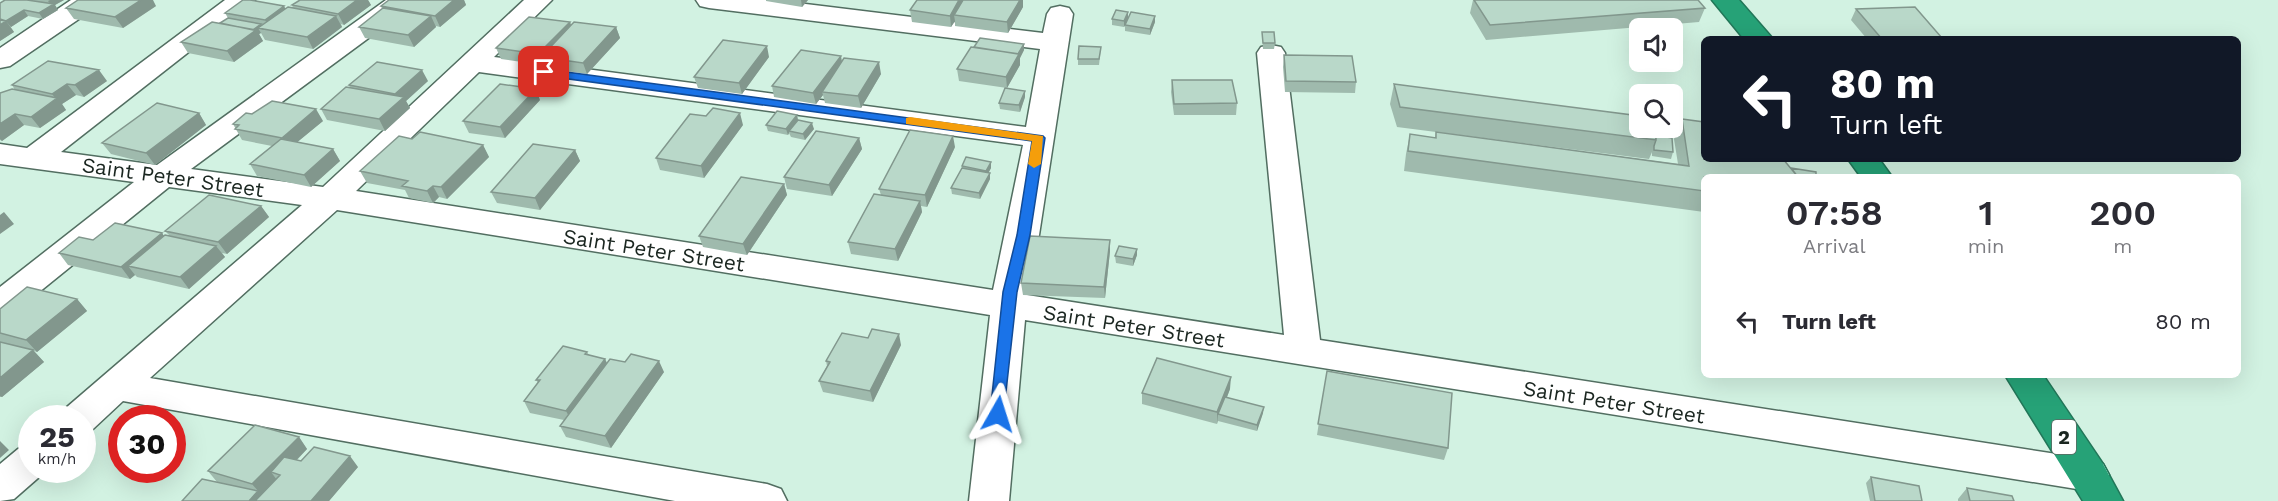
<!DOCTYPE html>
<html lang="en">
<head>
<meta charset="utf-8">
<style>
	body { margin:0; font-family:"Work Sans",sans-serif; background:#f2f2f3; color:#2b2b33; height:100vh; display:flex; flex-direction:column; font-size:22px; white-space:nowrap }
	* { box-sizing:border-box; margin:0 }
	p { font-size:20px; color:#7c7c81 }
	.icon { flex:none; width:33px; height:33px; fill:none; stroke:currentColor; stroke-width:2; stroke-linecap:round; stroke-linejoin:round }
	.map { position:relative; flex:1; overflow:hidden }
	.drawer { position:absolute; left:1701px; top:174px; width:540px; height:204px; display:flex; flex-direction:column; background:#fff; border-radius:9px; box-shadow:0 6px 24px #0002 }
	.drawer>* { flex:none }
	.banner { position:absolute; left:1701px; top:36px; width:540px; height:126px; border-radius:9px; box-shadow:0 6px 24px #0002; background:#111827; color:#fff; overflow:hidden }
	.tools { position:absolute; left:1629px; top:18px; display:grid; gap:12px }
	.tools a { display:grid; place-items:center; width:54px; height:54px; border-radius:9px; background:#fff; box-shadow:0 6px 24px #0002; font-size:30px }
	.speed { position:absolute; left:18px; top:405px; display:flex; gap:12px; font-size:30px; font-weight:700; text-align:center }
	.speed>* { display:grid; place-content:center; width:78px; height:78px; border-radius:50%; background:#fff; box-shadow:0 6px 24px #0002; line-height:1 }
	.speed small { font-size:15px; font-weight:400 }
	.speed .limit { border:9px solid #d22; background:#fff; color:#111 }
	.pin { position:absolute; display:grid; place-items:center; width:51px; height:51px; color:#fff; margin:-26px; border-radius:12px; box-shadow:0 3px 9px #0006 }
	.me { position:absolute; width:66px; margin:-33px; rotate:6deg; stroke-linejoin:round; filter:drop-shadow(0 0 4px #0008) }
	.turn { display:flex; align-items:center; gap:21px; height:126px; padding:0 30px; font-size:27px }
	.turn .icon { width:78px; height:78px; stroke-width:2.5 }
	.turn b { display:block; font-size:42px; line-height:51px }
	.eta { display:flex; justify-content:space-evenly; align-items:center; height:102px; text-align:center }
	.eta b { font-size:36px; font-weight:600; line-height:42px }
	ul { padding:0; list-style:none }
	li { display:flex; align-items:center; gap:18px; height:90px; padding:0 30px }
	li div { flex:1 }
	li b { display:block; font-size:22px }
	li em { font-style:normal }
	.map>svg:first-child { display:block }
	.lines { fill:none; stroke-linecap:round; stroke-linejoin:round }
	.minor-casing { stroke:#526e61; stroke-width:3 }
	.highway-casing { stroke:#227759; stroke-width:3 }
	.minor { fill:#fff; fill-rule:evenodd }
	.highway { fill:#26a277; fill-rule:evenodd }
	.wall { fill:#9fbaad }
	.shaded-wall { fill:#82978d }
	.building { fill:#b9d8c9; stroke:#82978d; stroke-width:1.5 }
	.route { fill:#1a73e8; stroke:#114b97; stroke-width:1.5 }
	.slow { fill:#f59e0b }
	.labels { text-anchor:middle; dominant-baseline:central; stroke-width:4.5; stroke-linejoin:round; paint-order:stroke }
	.shield { fill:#fff; stroke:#5f6763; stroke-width:1.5 }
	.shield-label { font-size:20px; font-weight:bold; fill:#1a2620 }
	.street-label { font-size:21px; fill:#1a2620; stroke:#fff }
</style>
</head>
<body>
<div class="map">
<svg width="2278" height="501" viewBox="0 0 2278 501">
	<rect width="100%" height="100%" fill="#d2f2e2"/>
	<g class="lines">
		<g class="minor-casing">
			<path id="minor" d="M71,0h31l-4,6 -88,60 -10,2v-20z
				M225,0h30l-194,152 96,13 229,-165h30l-4,6 -221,163 132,18 201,-187h28l-58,57 532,70 14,-78 -331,-41 -9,-2 -4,-6h77l270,33 4,-19 4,-6 9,-2 9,2 4,6 -34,221 -12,60 257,40 -27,-282 4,-6 10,-2 10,2 4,6 35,287 769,119 14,5 6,11 -6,11 -14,5 -1064,-171 -16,181h-40l21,-186 -653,-105 -187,168 617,106 14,5 6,12h-112l-552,-100 -30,28 -11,3v-14h-21l6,-11 235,-202 -133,-18 -157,127 -12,4v-31l134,-105 -134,-18v-20l27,4zM479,72l544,73 -30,145 -637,-99z
				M32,444v26l14,1 -32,28 -14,2v-37l18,-15z"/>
		</g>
		<g class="highway-casing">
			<path id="highway" d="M1712,0h27l34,39h-29z
				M1848,159h31l13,18h-31z
				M2005,375h38l60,89 20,37h-40z"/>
		</g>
		<use href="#minor" class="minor"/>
		<use href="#highway" class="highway"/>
	</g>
	<path class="wall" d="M5,0h59l-9,5 3,5 -15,9 -15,-3 -17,11 -1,-1 4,6 -14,9v-38z
		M300,0h68l3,5 -27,20 -3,-1 1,3 -29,22 -48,-9 -4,-7 -2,1 4,7 -29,21 -46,-9 -7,-11 39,-19 8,-5 -3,-5 68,-5 -1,-3z
		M389,0h75l2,5 -26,22 -4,-1v1l-22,20 -49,-9 -6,-11 23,-18 -1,-3z
		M766,0h42l-6,7 -36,-6z
		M1473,0h225l7,8 -6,14 -213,18 -16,-27z
		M156,6l-33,22 -49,-9 -8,-11z
		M1023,7l-15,26 -53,-7v-5l-4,6 -39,-5 -2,-12z
		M1856,9l86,29v1h-75l-16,-19z
		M1128,12v6l27,-2v6l-5,13 -25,-4v-5l-1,1 -12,-2v-6z
		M570,22l1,4 45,1 4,11 -33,36 -42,-6 -1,-4 -1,1 -42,-6 -5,-11z
		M1262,32l13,11 -1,6h-11z
		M1024,44v6l-4,8v7l-13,23 -48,-7 -2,-12 17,-22z
		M1101,47l-2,18h-21v-6z
		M1284,55l72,27 -1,11 -70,-1 -2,-25z
		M769,57l-27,37 -44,-6 -4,-11z
		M842,61l39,13 -20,34 -36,-5 -2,-8 -7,9 -42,-7 -2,-11z
		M1172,80l65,23 -1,12h-62l-3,-23z
		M107,81l-23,16 -8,-2 -14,9 4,6 -26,18 -16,-3 -22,16 -2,-1v-47l15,-3 -3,-5z
		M428,81l-22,20 4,7 -25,23 -58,-11 -6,-11 29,-21 -1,-3z
		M1394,84l262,51 17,17 -2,7 -19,-3v-4l-3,7 -252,-32 -7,-23z
		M1025,97l-5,15 -20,-3 -1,-6z
		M540,100l-35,38 -36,-5 -6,-12z
		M199,113l7,12 -51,40 -44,-11 -9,-11z
		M252,114l71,7 -26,21 36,7 7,12 -29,26 -54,-11 -7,-12 22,-18 -30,-6 -9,-16z
		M797,115l1,5 16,9 -9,11 -14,-3 -2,-4 -1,2 -20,-4 -2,-6z
		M1682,119l109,49 -87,9v35l-300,-41 2,-17 4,-20 25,4 1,-6 242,32 -4,-25z
		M743,125l-39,53 -44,-8 -4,-12z
		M859,138l3,11 -30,47 -45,-7 -3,-12z
		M412,139l71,6 6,12 -42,42 -8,-2 -6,6 -24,-5 -4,-8 -38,-7 -7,-12z
		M955,147l-28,60 -6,-1 1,6 -24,49 -47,-7 -3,-12 33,-47 -2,-6z
		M575,150l5,11 -40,49 -43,-7 -6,-11z
		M962,166l29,2 -2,4 1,7 -10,20 -28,-5 -1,-6 11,-20z
		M784,184l3,11 -40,60 -44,-8 -4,-11z
		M261,206l8,11 -42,37 -5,-1 3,4 -36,32 -52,-12 -2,-2 -5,4 -62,-14 -9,-12 34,-13 69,-7 2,3 5,-1 -4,-4z
		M1110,240v11l-5,47 -82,-3 -2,-12z
		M1137,255l-4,11 -17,-3 -1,-7z
		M77,299l10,12 -50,41 -3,-1 10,11 -42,35h-2v-88z
		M901,345l-28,57 -50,-10 -4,-11 8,-15 -1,-5z
		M587,352l2,3 16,4 2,4 57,9 -53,76 -45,-11 -6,-11 4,-6 -34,-7 -6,-12 14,-18 -2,-3z
		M1327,371l121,77 -4,12 -127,-25z
		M1230,389l-3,8 36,16 -6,18 -39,-10 -1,3 -75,-20v-11z
		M299,437l8,12 -10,11 61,7 -29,34h-147l35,-19 -9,-11z
		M1871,477l51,24h-52l-4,-18z
		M1967,488l47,13h-56v-2z"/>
	<path class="shaded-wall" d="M50,0h14l-9,5 3,5 -15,9 -4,-6 12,-8 -3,-4z
		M141,0h12l3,6 -33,22 -8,-11z
		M357,0h11l3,5 -27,20 -6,-11z
		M454,0h10l2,5 -26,22 -5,-11z
		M801,0h7l-6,7z
		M959,0h8l-13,15 1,6 -4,6 -1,-11z
		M1020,0h3v7l-15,26 -1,-11z
		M284,6l6,11 -19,14 -6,-11z
		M24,10l4,6 -17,11 -5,-6z
		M1128,12v6l-4,9v-6z
		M336,16l6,11 -29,22 -6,-12z
		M431,16l5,11 -22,20 -6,-12z
		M1155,16v6l-5,13v-6z
		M6,21l8,11 -14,9v-16z
		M570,22l4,12 -33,23 3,7 -1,1 -5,-11z
		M261,24l3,6 -6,-2 3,5 -2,1 4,7 -29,21 -7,-11z
		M616,27l4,11 -33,36 -4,-11z
		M1024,44v6l-4,8v7l-13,23 -1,-11z
		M767,46l2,11 -27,37 -3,-11z
		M841,56l2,11 -21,25 1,3 -7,9 -3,-11z
		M879,62l2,12 -20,34 -3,-12z
		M99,70l8,11 -23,16 -9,-12z
		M422,70l6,11 -22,20 4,7 -25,23 -6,-12 20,-18 -4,-7z
		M67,84l9,11 -14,9 4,6 -26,18 -9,-11 25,-18 -4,-5z
		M536,89l4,11 -35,38 -5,-11z
		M1025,91v6l-5,15 -1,-7z
		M316,109l7,12 -34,28 -7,-11z
		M199,113l7,12 -51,40 -9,-12z
		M740,113l3,12 -39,53 -3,-12z
		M15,114l9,11 -22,16 -2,-2v-15z
		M797,115l1,6 -9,10v2l-1,2 -2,-6z
		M812,123l2,6 -9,11 -2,-6z
		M953,136l2,11 -28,60 -2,-12z
		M859,138l3,11 -30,47 -3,-11z
		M483,145l6,12 -42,42 -6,-12z
		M333,149l7,12 -29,26 -7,-12z
		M575,150l5,11 -40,49 -5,-12z
		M991,162v6l-5,9v-6z
		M990,173v6l-10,20 -1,-6z
		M784,184l3,11 -40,60 -4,-11z
		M433,186l6,11 -6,6 -6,-12z
		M920,201l2,11 -24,49 -3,-12z
		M261,206l8,11 -42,37 -9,-12z
		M4,212l10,12 -14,10v-19z
		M162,233l8,12 -42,21 7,9 -5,4 -9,-12z
		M1110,240v11l-5,47 -1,-11z
		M216,246l9,11 -36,32 -9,-12z
		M1137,249v6l-4,11v-7z
		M77,299l10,12 -50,41 -11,-12z
		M899,334l2,11 -28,57 -3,-11z
		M33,350l11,12 -42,35 -2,-1v-18z
		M605,359l5,11 -38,52 -6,-11z
		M659,361l5,11 -53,76 -6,-12z
		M1231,377l-1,12 -10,26 -2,-1 -1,10v-12z
		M1264,407l-1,6 -6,18v-6z
		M299,437l8,12 -26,27 -1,-1 -9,-3 6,8 -11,21h-17l9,-10 -6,-7z
		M0,441l9,9 -9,8z
		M350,456l8,11 -29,34h-18z"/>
	<path class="building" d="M5,0h22l27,4 -15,9 -15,-3 -18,11 -6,-2v-16z
		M78,0h63l-26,17 -49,-9z
		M243,0h7l34,6 -19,14 -40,-7z
		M300,0h57l-19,14 -46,-9z
		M389,0h65l-19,16 -54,-10z
		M917,0h42l-9,16 -40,-6z
		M963,0h57l-13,22 -53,-7z
		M1474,0h224l7,8 -215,17z
		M288,7l48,9 -29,21 -49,-9z
		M1915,7l27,31 -60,1 -26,-30z
		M383,8l48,8 -23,19 -49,-8z
		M1116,10l12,2 -4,9 -12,-2z
		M1131,12l24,4 -5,13 -25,-4z
		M529,17l41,5 -32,32 -42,-6z
		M228,18l33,6 -8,6 -33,-7z
		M0,20l6,1 -6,4z
		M212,22l44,8 -29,21 -46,-9z
		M574,22l42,5 -33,36 -42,-6z
		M1262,32h12l1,11h-12z
		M980,38l44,6 -6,10 -44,-7z
		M723,40l44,6 -28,37 -45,-6z
		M1079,46l22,1 -2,12h-21z
		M971,47l48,7 -13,23 -49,-8z
		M801,50l40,6 -28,37 -41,-7z
		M1284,55l68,1 4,26 -70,-1z
		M844,58l35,4 -21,34 -36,-4z
		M48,61l51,9 -24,15 -8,-1 -15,10 -40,-9z
		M377,62l45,8 -27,24 -46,-9z
		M1172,80h60l5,23 -63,1z
		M500,84l36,5 -36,38 -37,-6z
		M1394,84l246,32v12h15l1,12 -256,-33z
		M346,87l58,10 -25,22 -58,-10z
		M1005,88l20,3 -6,14 -20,-2z
		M12,89l45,9 -26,19 -16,-3 -15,10v-31z
		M272,101l44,8 -34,29 -47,-9 4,-4 -6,-1 13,-11 6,1z
		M157,103l42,10 -53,40 -44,-10z
		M713,108l27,5 -39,53 -45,-8 34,-44 16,2z
		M777,111l20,4 -11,14 -20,-4z
		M1682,119l22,3v37h79l15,18h-94v14l-296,-40 2,-17 26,4v-6l253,34z
		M798,120l14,3 -9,11 -14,-3z
		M910,130l43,6 -28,59 -46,-6z
		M816,131l43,7 -30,47 -45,-8z
		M420,132l63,13 -42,42 -8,-1 -6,5 -25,-5 6,-5 -48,-10 39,-35 13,3z
		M1656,135l16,3 1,14 -19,-2v-4l2,-6z
		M281,139l52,10 -29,26 -54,-11z
		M533,144l42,6 -40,48 -44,-6z
		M966,157l25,5 -5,9 -24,-5z
		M962,168l28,5 -11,20 -28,-5z
		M1791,168l25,4v5h-18z
		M741,177l43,7 -41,60 -44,-8z
		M874,194l46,7 -25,48 -47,-7z
		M209,195l52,11 -43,36 -53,-11z
		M115,223l47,10 -41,34 -62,-14 20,-16 14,3z
		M165,235l51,11 -36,31 -52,-11z
		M1030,236l80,4 -6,47 -83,-4z
		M1119,246l18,3 -4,10 -18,-3z
		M27,287l50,12 -51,41 -26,-7v-24z
		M872,329l27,5 -29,57 -51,-10 11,-19 -4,-1 16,-28 26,5z
		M0,342l33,8 -33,28z
		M563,346l24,6 -2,2 20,5 -39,52 -42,-10 16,-21h-4z
		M631,354l28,7 -54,75 -45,-10 50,-67 15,3z
		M1157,358l74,19 -14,35 -75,-19z
		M1327,371l125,22 -4,55 -130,-24z
		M1225,397l39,10 -7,18 -39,-11z
		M255,425l44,12 -47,47 -44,-13z
		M314,447l36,9 -39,45h-56l25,-26 -9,-3 13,-15 17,4z
		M1871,477l48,9 3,15h-47z
		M202,479l56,12 -9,10h-67z
		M1967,488l45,8 2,5h-44z"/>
	<path class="route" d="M544,69l499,67 2,2 -15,97 -13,57 -14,127 -5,2 -8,-7 13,-122 14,-57 15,-94 -493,-66v-5z"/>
	<path class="slow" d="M910,117l133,19 -2,28 -7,4 -6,-4 4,-23 -126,-17v-6z"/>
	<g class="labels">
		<rect class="shield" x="2052" y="420" width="24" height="34" rx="4.5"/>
		<g class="shield-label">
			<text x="2064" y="437">2</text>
		</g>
		<g class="street-label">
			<text transform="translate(173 177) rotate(8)">Saint Peter Street</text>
			<text transform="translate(654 250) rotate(9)">Saint Peter Street</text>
			<text transform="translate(1134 326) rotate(9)">Saint Peter Street</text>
			<text transform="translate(1614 402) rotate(9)">Saint Peter Street</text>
		</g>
	</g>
</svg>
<div class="tools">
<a><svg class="icon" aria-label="sound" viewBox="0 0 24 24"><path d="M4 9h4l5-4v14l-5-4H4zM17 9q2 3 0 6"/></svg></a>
<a><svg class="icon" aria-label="search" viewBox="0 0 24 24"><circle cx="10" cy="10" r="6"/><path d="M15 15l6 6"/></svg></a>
</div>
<div class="speed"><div>25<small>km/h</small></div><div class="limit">30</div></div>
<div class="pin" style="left:544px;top:72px;background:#d93025"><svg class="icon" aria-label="arrive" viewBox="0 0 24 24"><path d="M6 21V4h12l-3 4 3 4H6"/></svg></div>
<svg class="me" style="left:998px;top:414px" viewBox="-20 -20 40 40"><path d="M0-17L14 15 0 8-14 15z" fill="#1a73e8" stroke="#fff" stroke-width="4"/></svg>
<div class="banner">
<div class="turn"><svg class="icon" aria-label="left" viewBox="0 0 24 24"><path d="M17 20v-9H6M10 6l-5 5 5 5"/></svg><div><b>80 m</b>Turn left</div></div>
</div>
<section class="drawer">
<div class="eta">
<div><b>07:58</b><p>Arrival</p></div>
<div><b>1</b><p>min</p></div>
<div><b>200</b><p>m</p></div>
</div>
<ul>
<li><svg class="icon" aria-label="left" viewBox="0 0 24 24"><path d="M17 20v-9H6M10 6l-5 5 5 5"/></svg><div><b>Turn left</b></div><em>80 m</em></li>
</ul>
</section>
</div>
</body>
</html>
